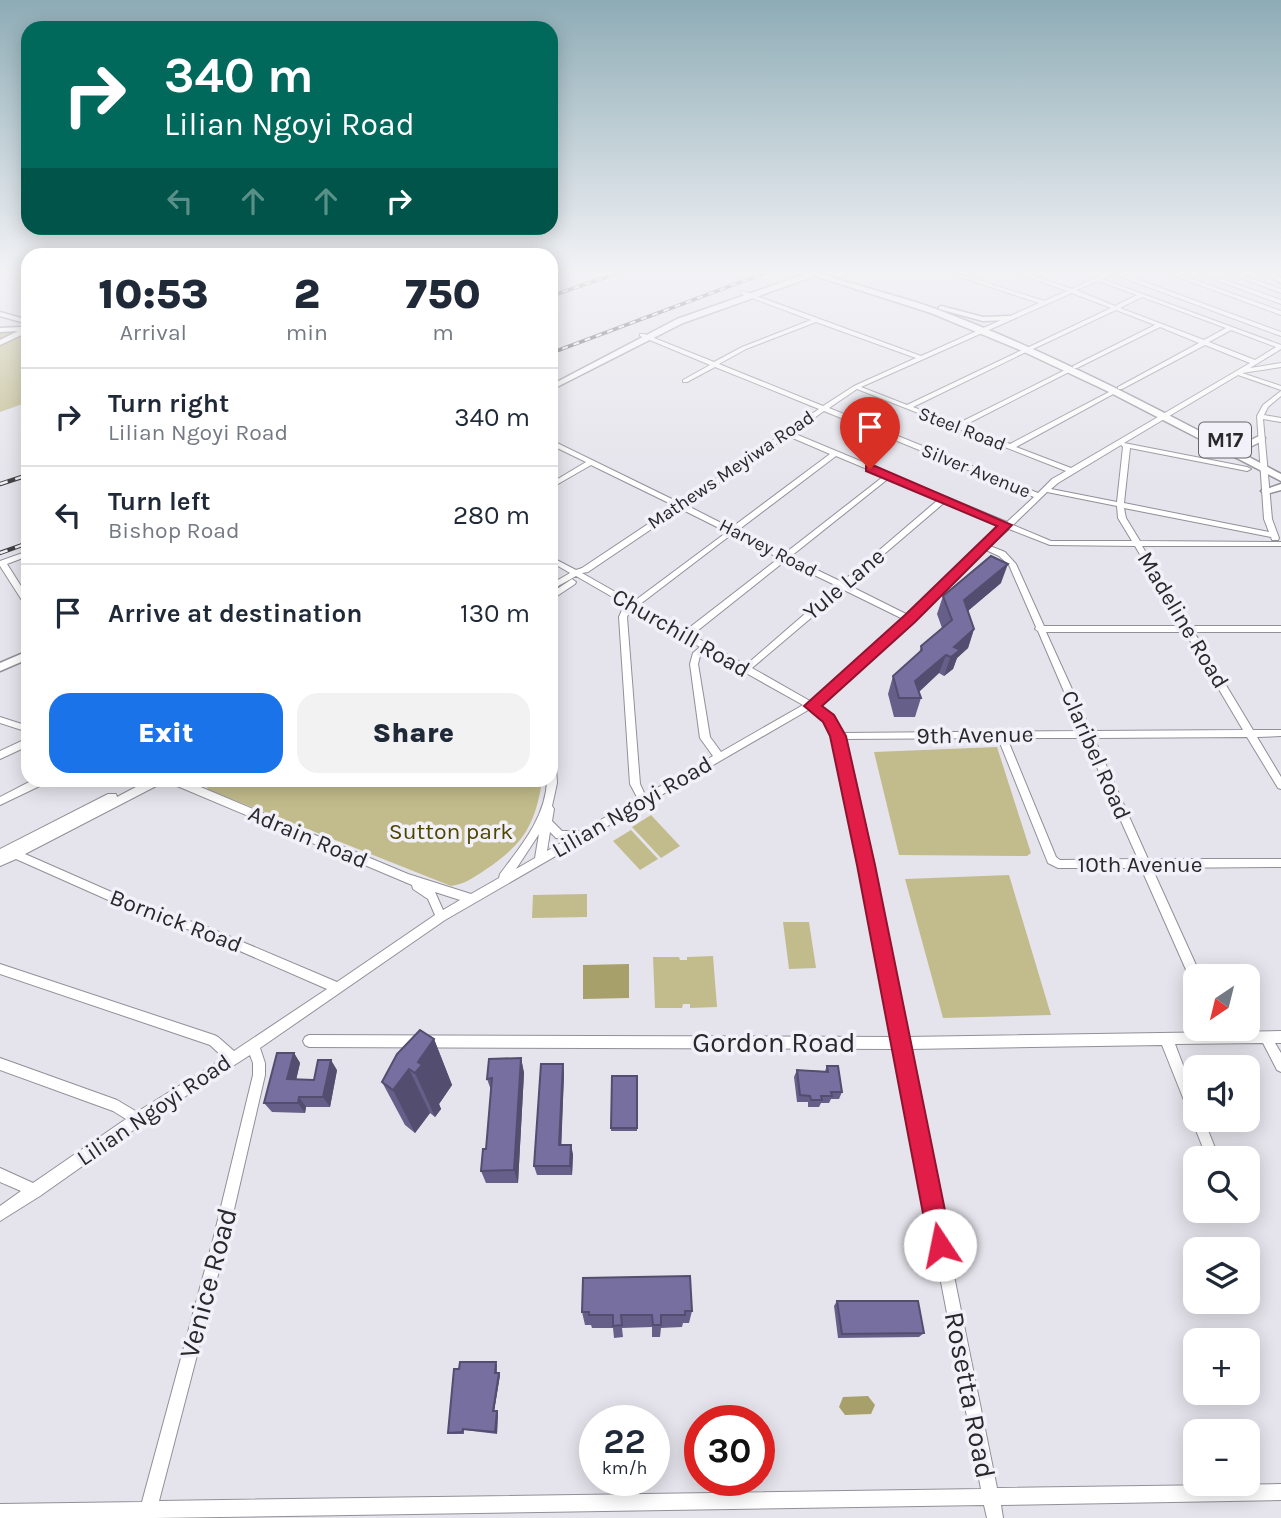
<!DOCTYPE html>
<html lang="en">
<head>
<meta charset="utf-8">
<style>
	body { margin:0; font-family:Karla,sans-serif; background:#f2f2f3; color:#1f2937; height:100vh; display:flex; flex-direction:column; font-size:26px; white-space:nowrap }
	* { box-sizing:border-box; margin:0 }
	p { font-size:23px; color:#747a83 }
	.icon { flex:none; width:38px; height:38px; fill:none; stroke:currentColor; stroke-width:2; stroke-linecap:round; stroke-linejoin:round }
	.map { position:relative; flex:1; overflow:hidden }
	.sheet { position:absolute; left:21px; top:248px; width:537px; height:539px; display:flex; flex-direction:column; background:#fff; border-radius:21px; box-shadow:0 4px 18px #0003 }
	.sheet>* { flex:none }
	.guide { position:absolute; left:21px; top:21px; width:537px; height:214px; border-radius:21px; box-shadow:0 4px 18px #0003; background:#00695c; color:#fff; overflow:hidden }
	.needle { width:46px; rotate:215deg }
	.controls { position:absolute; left:1183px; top:964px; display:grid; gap:14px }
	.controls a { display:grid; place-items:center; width:77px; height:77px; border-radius:14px; background:#fff; box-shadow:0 4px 18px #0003; font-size:35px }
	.speed { position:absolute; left:579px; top:1405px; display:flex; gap:14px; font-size:35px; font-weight:700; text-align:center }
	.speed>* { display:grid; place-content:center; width:91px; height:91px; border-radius:50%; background:#fff; box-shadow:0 4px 18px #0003; line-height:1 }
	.speed small { font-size:18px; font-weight:400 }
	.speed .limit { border:10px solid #d22; background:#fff; color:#111 }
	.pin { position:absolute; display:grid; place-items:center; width:60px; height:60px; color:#fff; margin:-72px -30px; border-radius:50% 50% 50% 0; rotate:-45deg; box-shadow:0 0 7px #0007 }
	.pin .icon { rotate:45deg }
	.me { position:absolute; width:77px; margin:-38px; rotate:349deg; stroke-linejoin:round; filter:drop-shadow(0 0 5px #0008) }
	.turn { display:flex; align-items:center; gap:24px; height:147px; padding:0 28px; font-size:32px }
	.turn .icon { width:91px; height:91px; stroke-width:2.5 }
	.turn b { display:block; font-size:49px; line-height:60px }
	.lanes { display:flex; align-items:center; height:66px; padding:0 28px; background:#0003; justify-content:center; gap:35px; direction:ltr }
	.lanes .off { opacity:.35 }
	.eta { display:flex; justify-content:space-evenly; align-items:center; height:119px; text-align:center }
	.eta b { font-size:42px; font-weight:800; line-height:49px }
	.primary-button { display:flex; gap:14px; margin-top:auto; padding:14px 28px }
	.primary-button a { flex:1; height:80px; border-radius:21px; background:#1a73e8; color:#fff; font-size:28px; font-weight:800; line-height:80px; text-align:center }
	.primary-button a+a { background:#f2f2f3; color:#1f2937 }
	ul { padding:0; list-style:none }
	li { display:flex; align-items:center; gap:21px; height:98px; padding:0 28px; border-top:2px solid #e0e1e3 }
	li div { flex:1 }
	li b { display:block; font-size:26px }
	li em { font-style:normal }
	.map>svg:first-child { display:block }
	.green { fill:#c2bc8c }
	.water { fill:#a7a06a }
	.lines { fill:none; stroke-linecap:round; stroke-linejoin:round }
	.minor-casing { stroke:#919098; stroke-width:2 }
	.major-casing { stroke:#919098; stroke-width:3 }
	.minor { fill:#fff; fill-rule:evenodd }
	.major { fill:#fff; fill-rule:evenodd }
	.rail-far1-casing { stroke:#404043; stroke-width:3.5 }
	.rail-casing { stroke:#404043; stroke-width:4.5 }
	.rail-far1 { stroke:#f2f1f9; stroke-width:2; stroke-dasharray:6; stroke-linecap:butt }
	.rail { stroke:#f2f1f9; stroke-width:2.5; stroke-dasharray:8; stroke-linecap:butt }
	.wall { fill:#665f89 }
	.shaded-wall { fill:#534e6f }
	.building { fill:#776f9f; stroke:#534e6f; stroke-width:2 }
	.route { fill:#e11d48; stroke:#92132f; stroke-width:2 }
	.labels { text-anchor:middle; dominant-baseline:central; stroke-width:7; stroke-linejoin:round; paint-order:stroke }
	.far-street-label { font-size:19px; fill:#29292c; stroke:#f2f1f9 }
	.shield { fill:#f2f1f9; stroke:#65656a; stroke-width:2 }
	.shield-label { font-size:21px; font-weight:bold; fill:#29292c }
	.street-label { font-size:23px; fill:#29292c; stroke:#f2f1f9 }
	.park-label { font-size:23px; fill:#4e4600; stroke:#f2f1f9 }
	.near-street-label { font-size:28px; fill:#29292c; stroke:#f2f1f9 }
</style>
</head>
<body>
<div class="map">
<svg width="1281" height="1518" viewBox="0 0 1281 1518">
	<rect width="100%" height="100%" fill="#e5e4ec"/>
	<path class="green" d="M28,330v72l-28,10v-80z
		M997,747l34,106 -4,3 -128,-1 -25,-103z
		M202,781l340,-1v1c-7,46 -20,64 -57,89 -12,8 -20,14 -34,16l-242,-96z
		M651,815l29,31 -19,12 -29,-31z
		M631,830l27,29 -18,11 -27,-29z
		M1009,875l42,140 -108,3 -38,-139z
		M587,894v23l-55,1 1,-23z
		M783,922h26l7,46 -27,1z
		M713,956l4,51 -27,1v-4h-7l-1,4h-27l-2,-51h26l1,3h7v-3z"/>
	<path class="water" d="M629,964v34l-46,1v-34z
		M868,1396l7,9 -4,9 -26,1 -6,-8 4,-10z"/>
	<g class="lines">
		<g class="minor-casing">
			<path id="minor" d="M0,273h3v3l-3,2z
				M948,273h8l88,28 23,-10 -49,-18h8l46,16 34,-16h14l161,59v4l-168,-62 -11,5 179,66v4l-31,19 31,-5v4l-39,6 39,13v4l-43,-15 -114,68 123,24 4,2 -4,2 -117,-23 -6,55 145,29 -5,-13 -7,-103 6,-11 18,-14v5l-13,11 -4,8 17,3v4l-18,-3 9,100 7,19 -1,2h-6l-1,-3 -147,-29 2,10 14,23 141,1v4h-139l49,80h90v6h-87l59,98h28v6l-24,1 24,40v12l-3,-1 -31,-51 -153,1 54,121h133v8l-129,1 49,108h-6v6l-4,-1 -50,-113h-83l-10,-5 -50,-125 -155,1 28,126 35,172 375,-6v12h-6l6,10v19l-4,-2 -14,-27 -88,1 20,53v23h9l15,38h-12l-45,-113 -254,4 89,439 284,-4v16l-280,5 2,13h-16l-3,-13 -830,13h-154v-14l142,-2 71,-262 40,-165v-12l-3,-8 -108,69 -102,72 -40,25v-15l21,-15 -21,-9v-14l33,15 93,-64 -13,-8 -113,-41v-12l117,42 20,12 87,-54 -14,-13 -210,-71v-10l214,71 4,2 16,14 93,-62 -133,-58 -43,-12 -135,-60 -16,7v-17l108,-55h8l1,3 32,-17h15l-2,3 -137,71 132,58 43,12 137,58 98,-67 -7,-16 -15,-10 -1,-4 -242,-102 -2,-3h16l224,94 63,20 28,-16 1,-4c21,-28 46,-57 47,-94h4v-16l5,4 1,15 -5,23 2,3 -2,12 10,10h19l57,-32 -8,-15 -11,-167 3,-7 6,-4 -52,-30 -25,14v-6l19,-11 -19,-11v-5l25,13 6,-2 93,-62 -84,-41 -40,23v-5l35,-21 -35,-17v-5l129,63 139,-94 -104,-42 -28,15h-4v-2l27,-15 -70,-29v-2h4l70,28 28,-15 69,-27 -70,-26v-2l2,-1 178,65 118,-53zM1098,281l39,14 -22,11 -39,-16zM1072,293l39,15 -82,39v2h4l83,-39 39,15 -82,41v2h4l83,-41 39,16 -81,44v2h4l83,-44 45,18 -179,105 -55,-21 99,-54v-2h-4l-101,53 -47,-18 106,-54v-2h-4l-108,54 -44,-17 113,-55v-2h-4l-115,55 -46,-18zM1142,297l84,31 -22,12 -84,-32zM816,322l100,36 -62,28 -31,20 -104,-42 27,-15zM1231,330l45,17 -21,13 -46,-18zM857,389l209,82 -14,8 -14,14 -209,-85zM824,411l210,86 -27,25 -214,-89zM788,436l42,18 -99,74 -45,-23zM1121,445l2,2 -6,55 -66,-13 7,-6zM836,456l48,20 -100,78 -47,-23zM889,478l50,21 -97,83 -52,-25zM1047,492l70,14 1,12 14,23h-81l-38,-16zM945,502l58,24 -19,18h-4v3l-72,68 -60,-30zM681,509l46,23 -94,70 -51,-29 6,-1zM1009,529l41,16 85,1 47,80h-138l-28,-62 -11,-12 -15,-6zM732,534l47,24 -94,73 -46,-26zM986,550l13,6 10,9 27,62 -1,2 3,2 43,100 -240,2 -10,-17 -14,-11 12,-7 81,-76 3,-1 1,-3zM785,561l52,25 -91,79 -54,-30zM844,590l59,29 -80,75 -13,7 -58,-33zM634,609l66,38 -7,6 -3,11 10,74 13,18 -68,39 -5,-11 -13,-167 2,-4zM1046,632h139l58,98 -152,1zM707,651l34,19 1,2 4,1 57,32 -82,47 -11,-15 -12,-73 2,-8zM810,709l14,12 9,15 28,129 33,172 -585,-2 -4,2 -2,4 2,4 4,2 587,2 85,440 -822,12 68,-261 38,-165v-12l-5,-15 185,-128zM1007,738h77l54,121 -78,1 -4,-3zM550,832l6,6 12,1 -21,12zM539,834l-4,24 -19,11zM435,892l25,8 -17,10z
				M1167,273h8l106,38v4z
				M1197,273h8l76,27v4z
				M1228,273h8l45,16v4z
				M28,551v5l-21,8 21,33v9l-3,-1 -25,-39v-5z
				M572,579l4,3 -1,2 -24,16v-7z
				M0,717l28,9v6l-28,-9z
				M28,738v8l-28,13v-8z
				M33,780h15l-2,3 -46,22v-8z"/>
		</g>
		<g class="major-casing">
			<path id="major" d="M808,273h12c38,14 78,22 116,36 120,45 233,106 345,165v7l-174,-90 -87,-41 -89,-37 -116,-37 -132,47 -132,67v-5l126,-66z
				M1264,273h8l9,5v5z
				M941,306l42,11 27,-1 4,2 -4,2 -27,1 -44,-12v-2z
				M0,312l28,8v4l-28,-8z
				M21,327h7v5l-28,13v-5l18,-9 -18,1v-4z
				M1261,435l4,3 -1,2 -16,8 -26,-7 4,-3 21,4z
				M1281,484v6l-15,4 -5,-3z
				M28,651v8l-28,12v-8z"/>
		</g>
		<use href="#minor" class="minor"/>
		<use href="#major" class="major"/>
		<g class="rail-far1-casing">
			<path id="rail-far1" d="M551,296l67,-23
				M551,353l214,-80"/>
		</g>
		<g class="rail-casing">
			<path id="rail" d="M0,484l28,-9
				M0,553l28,-10"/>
		</g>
		<use href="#rail-far1" class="rail-far1"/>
		<use href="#rail" class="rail"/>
	</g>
	<path class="wall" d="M1001,583l-33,28 6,18 -6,19 -11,10 -4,11 -9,7 -5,-3 -20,19 2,6 -6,19h-21l-6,-23 5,-18 26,-22 2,-8 21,-18 -5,-14 6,-18z
		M434,1039l18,46 -13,19 2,5 -6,8 -5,-4 -15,20 -10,-8 -23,-43z
		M294,1053l6,10 -4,17h18l23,-10 -7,37h-24l-1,6 -33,-1 -8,-9z
		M521,1058l3,15 -6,110h-32l-5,-12 5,-22 5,-59 -4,-11z
		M563,1064l1,10 -3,71 12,9 -1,21h-35l-3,-9z
		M827,1066l15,26 -3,7h-8l-2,4h-8l-2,4h-11v-5h-11l-3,-25 3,-7 28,1z
		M612,1076h25v55h-26z
		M837,1301l87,32 -5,4 -81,1 -4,-32z
		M692,1311l-3,12h-6l-1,4 -21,1 -1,9h-8v-10l-30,1 1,9 -9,1 -1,-10h-21l-1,-3h-6l-3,-13z
		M497,1364v9l3,2 -6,36h3l1,1 -1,22 -33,-4v4h-15l-1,-1 11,-64z"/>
	<path class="shaded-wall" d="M1008,564l-7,19 -43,36 6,-19z
		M974,629l-6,19 -11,10 -4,11 -9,7 10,-29z
		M946,655l-7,18 -29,27 5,-19z
		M434,1039l18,46 -13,19 2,5 -6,8 -20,-44 3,-11z
		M294,1053l6,10 -6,26 -7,-10z
		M521,1058l3,15 -6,110 -4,-13z
		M331,1060l6,10 -7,37 -7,-10z
		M563,1064l1,10 -3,80 -2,-9z
		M409,1069l21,44 -15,20 -22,-43z
		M299,1097l7,10 -1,6 -7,-10z
		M571,1145l2,9 -1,21 -2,-9z
		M499,1373l1,2 -6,37 -1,-1z
		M497,1411l1,1 -1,22 -2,-2z"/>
	<path class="building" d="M991,556l17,8 -44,36 10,29 -20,18 6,3 -9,7 -5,-2 -31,26 6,17h-22l-6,-22 29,-26 -1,-4 31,-26 -9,-24z
		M420,1030l14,9 -16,23 4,3 -7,8 -6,-4 -16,21 -11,-8 15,-28z
		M277,1053h17l-7,26 27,1 4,-20h13l-8,37h-24l-1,6h-34z
		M521,1058l-7,112 -33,1 2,-22h3l6,-71 -5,1 2,-20z
		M541,1064h22l-4,81h12l-1,21h-36z
		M827,1066h11l4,26h-11l1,4h-11l1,4h-11l-1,-4 -10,-1 -3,-25 31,2z
		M612,1076h25v52h-26z
		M690,1276l2,35h-7v4h-24v10h-8l-1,-10h-31l1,10 -9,1v-11h-24v-3h-7l1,-34z
		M837,1301h81l6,32 -82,1z
		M460,1362h36l-1,11h4l-6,38h4l-2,21 -32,-3 -1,3 -14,1 6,-64h5z"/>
	<linearGradient id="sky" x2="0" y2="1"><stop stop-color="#8eacb6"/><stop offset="0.56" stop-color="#f3f3f6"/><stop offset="1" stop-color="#f3f3f6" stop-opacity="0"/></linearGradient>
	<rect width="1281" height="486" fill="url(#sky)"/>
	<path class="route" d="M866,466h9l137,59 -97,97 -93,84 12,9 12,21 29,129 77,380 -3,8 -9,3 -8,-3 -3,-8 -72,-380 -27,-129 -7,-14 -19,-16 101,-91 92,-89 -131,-55z"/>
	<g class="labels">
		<g class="far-street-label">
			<text transform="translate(962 429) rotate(21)">Steel Road</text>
			<text transform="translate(731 470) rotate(-34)">Mathews Meyiwa Road</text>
			<text transform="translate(976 471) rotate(22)">Silver Avenue</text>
			<text transform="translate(768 548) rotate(27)">Harvey Road</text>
		</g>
		<rect class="shield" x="1199" y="422.5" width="52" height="35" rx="5"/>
		<g class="shield-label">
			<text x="1225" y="440">M17</text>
		</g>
		<g class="street-label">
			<text transform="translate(844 584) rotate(-40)">Yule Lane</text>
			<text transform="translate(1183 620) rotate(59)">Madeline Road</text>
			<text transform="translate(681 633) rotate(30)">Churchill Road</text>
			<text transform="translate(975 735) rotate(-1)">9th Avenue</text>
			<text transform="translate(1096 755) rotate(66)">Claribel Road</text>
			<text transform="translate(632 807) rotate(-30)">Lilian Ngoyi Road</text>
			<text transform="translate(308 837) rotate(23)">Adrain Road</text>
			<text x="1140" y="864">10th Avenue</text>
			<text transform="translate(176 921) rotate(21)">Bornick Road</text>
			<text transform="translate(154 1110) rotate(-34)">Lilian Ngoyi Road</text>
		</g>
		<g class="park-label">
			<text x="451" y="831">Sutton park</text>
		</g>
		<g class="near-street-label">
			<text x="774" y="1042">Gordon Road</text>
			<text transform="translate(208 1283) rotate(-75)">Venice Road</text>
			<text transform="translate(970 1395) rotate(79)">Rosetta Road</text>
		</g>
	</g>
</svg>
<div class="controls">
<a><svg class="needle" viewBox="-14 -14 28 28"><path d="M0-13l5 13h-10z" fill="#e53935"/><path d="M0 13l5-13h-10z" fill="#747a83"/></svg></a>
<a><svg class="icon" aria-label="sound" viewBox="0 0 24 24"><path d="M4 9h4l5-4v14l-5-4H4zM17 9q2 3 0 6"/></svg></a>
<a><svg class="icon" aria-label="search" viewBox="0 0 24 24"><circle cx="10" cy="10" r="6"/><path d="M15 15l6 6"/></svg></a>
<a><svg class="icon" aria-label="layers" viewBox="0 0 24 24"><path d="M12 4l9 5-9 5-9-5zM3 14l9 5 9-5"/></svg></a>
<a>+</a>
<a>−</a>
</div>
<div class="speed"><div>22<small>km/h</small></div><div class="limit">30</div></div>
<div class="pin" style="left:870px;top:469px;background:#d93025"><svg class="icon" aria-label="arrive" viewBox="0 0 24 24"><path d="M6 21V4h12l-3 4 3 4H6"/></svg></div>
<svg class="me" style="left:940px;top:1245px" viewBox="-20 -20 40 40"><circle r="19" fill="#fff"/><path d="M0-13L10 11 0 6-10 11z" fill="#e11d48"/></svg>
<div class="guide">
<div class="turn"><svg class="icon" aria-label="right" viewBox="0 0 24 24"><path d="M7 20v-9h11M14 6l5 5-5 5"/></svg><div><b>340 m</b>Lilian Ngoyi Road</div></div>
<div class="lanes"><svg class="icon off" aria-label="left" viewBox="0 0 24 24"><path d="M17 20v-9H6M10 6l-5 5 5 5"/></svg><svg class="icon off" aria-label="ahead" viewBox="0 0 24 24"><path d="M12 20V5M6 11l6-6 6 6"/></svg><svg class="icon off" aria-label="ahead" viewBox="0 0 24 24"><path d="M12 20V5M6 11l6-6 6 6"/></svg><svg class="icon" aria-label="right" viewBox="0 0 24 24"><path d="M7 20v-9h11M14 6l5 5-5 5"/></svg></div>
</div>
<section class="sheet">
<div class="eta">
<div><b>10:53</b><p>Arrival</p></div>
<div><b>2</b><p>min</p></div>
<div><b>750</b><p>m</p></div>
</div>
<ul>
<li><svg class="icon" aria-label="right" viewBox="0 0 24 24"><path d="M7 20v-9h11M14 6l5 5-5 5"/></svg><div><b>Turn right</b><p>Lilian Ngoyi Road</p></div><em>340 m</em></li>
<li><svg class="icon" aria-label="left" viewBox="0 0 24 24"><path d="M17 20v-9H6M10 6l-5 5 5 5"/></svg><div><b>Turn left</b><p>Bishop Road</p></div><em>280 m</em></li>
<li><svg class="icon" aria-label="arrive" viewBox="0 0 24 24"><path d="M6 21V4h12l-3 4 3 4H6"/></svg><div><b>Arrive at destination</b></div><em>130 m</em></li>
</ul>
<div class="primary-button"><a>Exit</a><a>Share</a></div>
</section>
</div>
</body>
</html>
